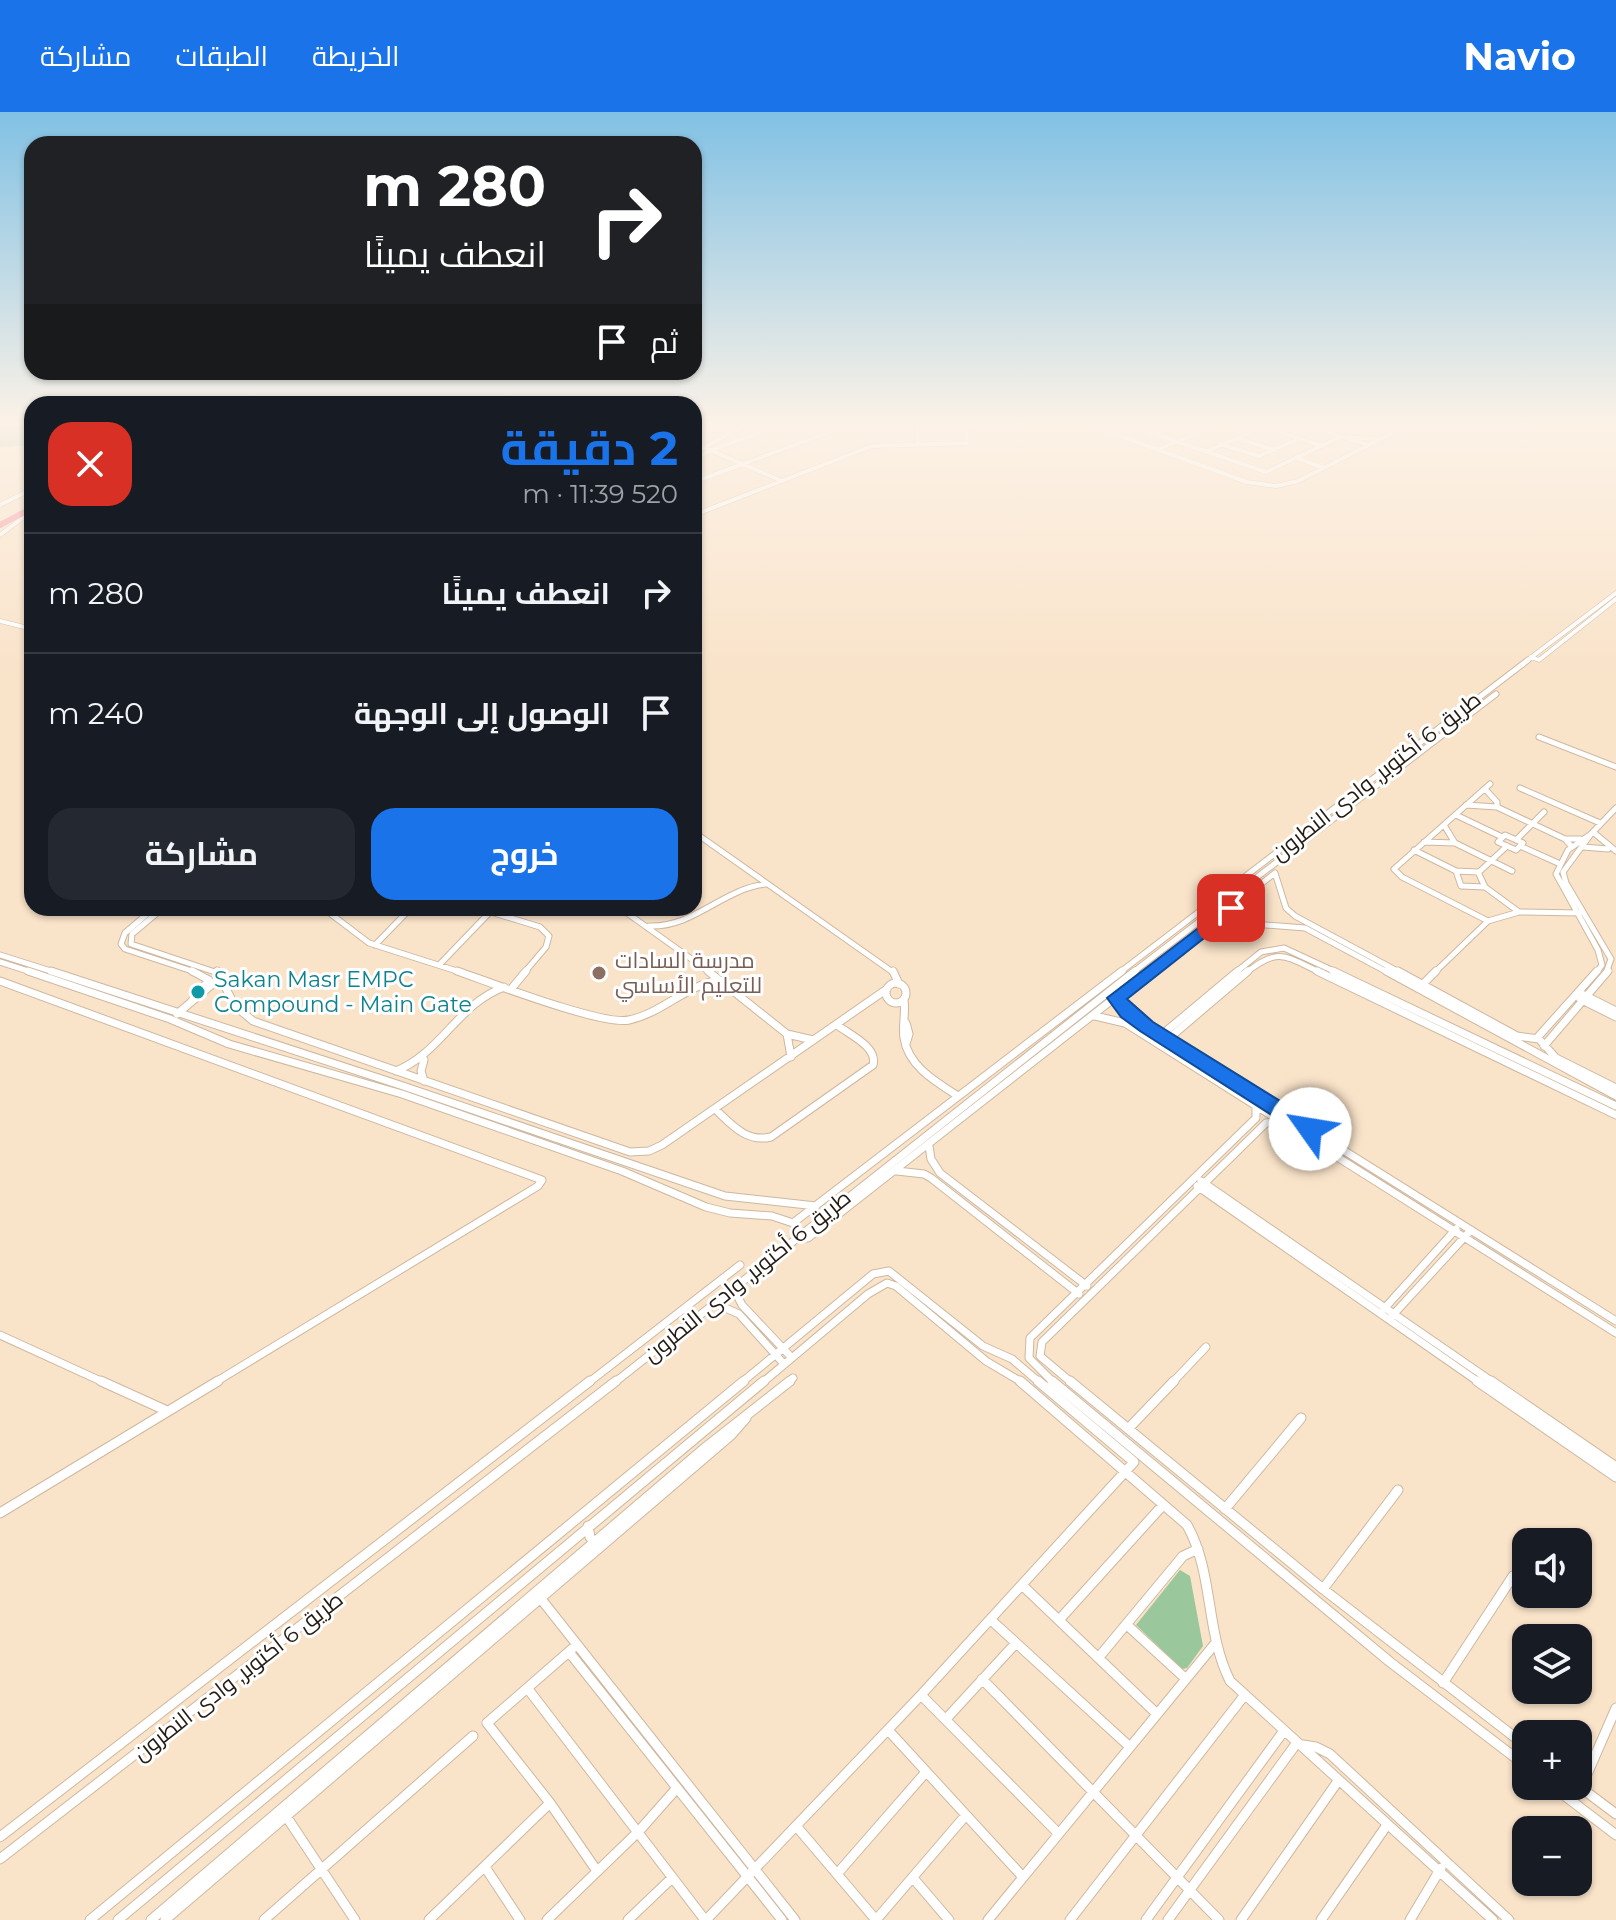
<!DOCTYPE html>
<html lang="ar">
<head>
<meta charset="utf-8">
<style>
	body { margin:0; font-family:Montserrat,Cairo,sans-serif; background:#242831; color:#f1f3f6; direction:rtl; height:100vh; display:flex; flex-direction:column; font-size:30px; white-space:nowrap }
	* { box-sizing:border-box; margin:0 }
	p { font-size:26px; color:#9ea1a6 }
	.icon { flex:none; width:44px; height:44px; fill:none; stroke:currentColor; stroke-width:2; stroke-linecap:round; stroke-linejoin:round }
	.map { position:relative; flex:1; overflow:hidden; direction:ltr }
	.details { position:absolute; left:24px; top:284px; width:678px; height:520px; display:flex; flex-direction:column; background:#171b24; border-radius:24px; box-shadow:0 2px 6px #0004; direction:rtl }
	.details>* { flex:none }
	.banner { position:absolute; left:24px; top:24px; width:678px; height:244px; border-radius:24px; box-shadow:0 2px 6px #0004; direction:rtl; background:#202124; color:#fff; overflow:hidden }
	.controls { position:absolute; left:1512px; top:1416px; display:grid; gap:16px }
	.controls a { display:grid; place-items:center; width:80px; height:80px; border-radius:16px; background:#171b24; box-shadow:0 2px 6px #0004; font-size:40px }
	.pin { position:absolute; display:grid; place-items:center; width:68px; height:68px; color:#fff; margin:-34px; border-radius:16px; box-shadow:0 4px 12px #0006 }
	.me { position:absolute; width:88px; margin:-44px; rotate:302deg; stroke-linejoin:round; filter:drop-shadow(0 0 6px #0008) }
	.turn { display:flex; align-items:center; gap:28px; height:168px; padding:0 24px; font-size:36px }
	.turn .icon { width:104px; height:104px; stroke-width:2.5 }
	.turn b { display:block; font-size:56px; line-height:68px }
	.then { display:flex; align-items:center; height:76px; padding:0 24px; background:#0003; gap:16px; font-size:30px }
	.round { display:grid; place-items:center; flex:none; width:84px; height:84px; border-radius:24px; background:#242831 }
	.head { display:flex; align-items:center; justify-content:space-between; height:136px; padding:0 24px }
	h1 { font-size:48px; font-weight:700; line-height:60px; color:#1a73e8 }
	.primary-button { display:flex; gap:16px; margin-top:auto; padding:16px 24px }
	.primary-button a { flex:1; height:92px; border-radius:24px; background:#1a73e8; color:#fff; font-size:32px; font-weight:700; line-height:92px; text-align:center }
	.primary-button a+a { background:#242831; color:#f1f3f6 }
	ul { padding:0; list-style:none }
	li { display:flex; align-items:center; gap:24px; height:120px; padding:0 24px; border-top:2px solid #363941 }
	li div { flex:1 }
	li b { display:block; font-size:30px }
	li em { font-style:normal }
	header { display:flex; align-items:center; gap:48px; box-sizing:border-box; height:112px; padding:0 40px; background:#1a73e8; color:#fff }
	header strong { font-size:38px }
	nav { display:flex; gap:44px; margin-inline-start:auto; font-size:28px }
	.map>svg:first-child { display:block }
	.green { fill:#9ac79c }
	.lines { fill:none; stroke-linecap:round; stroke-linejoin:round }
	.minor-far3-casing { stroke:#ceb8a0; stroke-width:5 }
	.minor-far2-casing { stroke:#ceb8a0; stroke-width:7 }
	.minor-far1-casing { stroke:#ceb8a0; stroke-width:9 }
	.minor-casing { stroke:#ceb8a0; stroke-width:11 }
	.highway-casing { stroke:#fff; stroke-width:7 }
	.minor-far3 { stroke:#fff; stroke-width:4 }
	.minor-far2 { stroke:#fff; stroke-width:5 }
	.minor-far1 { stroke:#fff; stroke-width:7 }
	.minor { stroke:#fff; stroke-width:9 }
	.highway { stroke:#f696a1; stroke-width:6 }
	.route { fill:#1a73e8; stroke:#114b97; stroke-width:2 }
	.education-dot { fill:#8d6e63; stroke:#fff; stroke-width:3 }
	.culture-dot { fill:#0f9aa8; stroke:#fff; stroke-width:3 }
	.labels { text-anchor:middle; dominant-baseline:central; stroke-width:6; stroke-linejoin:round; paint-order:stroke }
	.street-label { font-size:22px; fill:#231b12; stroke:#fff }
	.education-label { font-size:22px; fill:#785e54; stroke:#fff; text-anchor:start }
	.culture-label { font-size:22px; fill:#0d838f; stroke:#fff; text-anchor:start }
</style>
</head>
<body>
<header>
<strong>Navio</strong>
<nav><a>الخريطة</a><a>الطبقات</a><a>مشاركة</a></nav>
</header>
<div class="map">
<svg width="1616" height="1808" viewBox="0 0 1616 1808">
	<rect width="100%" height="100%" fill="#f9e3c9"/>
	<path class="green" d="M0,313h32v20l-32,2z
		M1180,1458l10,6 13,70 -16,22 -5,1 -46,-44z"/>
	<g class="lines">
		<g class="minor-far3-casing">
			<path id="minor-far3" d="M917,313l1,19
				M966,313l1,18
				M1090,313l157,57 29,4 22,-5 110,-56
				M1128,313l138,47 74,-35 37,2
				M1304,313l65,20
				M1341,313h23
				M694,318h39
				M1156,322l21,-9
				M1236,326l39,12
				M694,331l88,38
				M1220,332l39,12 40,-17
				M714,337l67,-24
				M1159,337l59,-24
				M1205,340l58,-25 60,19
				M694,341l52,-28
				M1297,346l27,10
				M694,348l19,-11
				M694,370l155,-57
				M0,393l32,-16
				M694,403l178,-69 95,-3
				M0,423l32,-24
				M0,509l32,8
				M1531,545l8,3 77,-61
				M1525,550l91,-69"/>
		</g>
		<g class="minor-far2-casing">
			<path id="minor-far2" d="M1539,625l77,30
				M1520,676l80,35
				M1466,693l31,2v-5l-12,-13
				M1497,695l68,32
				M1456,703l46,22
				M694,720l200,141
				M1593,720l23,19
				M1591,722l-23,16 -12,24 42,76 4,15 -6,8
				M1505,723l18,8 -7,7 -18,-8z
				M1516,728l28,-28
				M1424,730l31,1 -11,-18
				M1455,731l57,28
				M1520,734l38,17
				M1572,735l-7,-8h16
				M1583,735l25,2
				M1414,738l42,21
				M1456,759l22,1 7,15 -24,-1z
				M1479,760l28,-26
				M1485,775l34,25
				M154,796l-29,25 -4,11 4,5 73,24
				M163,796l-31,26 -1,10 87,29
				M323,796l46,35 94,30
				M478,796l62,19 9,9 -3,11 -22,26
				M620,796l91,65
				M1488,809l-86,-44 -8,-8 96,-85
				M649,814c45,2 73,-37 117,-42
				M1207,817l45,-5 53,4 84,45
				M375,833l36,-37
				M0,843l57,18
				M0,850l34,11
				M440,852l50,-52
				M1119,861l409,-313
				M1132,861l364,-279
				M1146,861l129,-100 11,35 9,8 106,57
				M1235,861l26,-21 23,-4 54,25
				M1246,861c32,-27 41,-16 75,0
				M1434,861l54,-52 31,-9 61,1
				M1606,861l5,-14 -45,-76 -3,-11 28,-38 25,-26"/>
		</g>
		<g class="minor-far1-casing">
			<path id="minor-far1" d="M28,859l142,48 59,25 173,50 220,77 84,36 24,6 42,3 21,7 329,-252
				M51,859l352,115 322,110 91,10
				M217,859l18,35 18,15 377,131 19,-1 13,-6 225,-156
				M457,859c32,11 146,55 172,49 33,-7 56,-34 90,-40
				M708,859l79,63 26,6
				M893,859l6,13
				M1317,859l299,144
				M1333,859l283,135
				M1386,859l230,125
				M1398,859l119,65 22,3 17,19 60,30
				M0,869l542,199 -4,6 -324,197
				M886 881a10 10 0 1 1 20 0a10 10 0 1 1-20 0Z
				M1423,872l13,-13
				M512,876l14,-17
				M1584,883l32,16
				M1116,886l11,14 20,15 469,294
				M1580,887l36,18
				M904,888c2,13 -2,25 0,38 4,28 32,44 54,58
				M191,890l18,-22 -17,-9
				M177,902l45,-38
				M1095,904l30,7 491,310
				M906,911l3,11 -3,10
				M787,922l4,23
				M1159,925l79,-66
				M1537,926l60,-67
				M1167,928l81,-69
				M1544,934l64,-75
				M424,948l-3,11 3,10
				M396,959c45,-18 62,-67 108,-84
				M715,997c16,15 31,34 56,28l102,-72c5,-18 -23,-30 -36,-40
				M929,1034l2,13 9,14 147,113
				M897,1059l27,3 7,4 148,116
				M1201,1069l293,202
				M1197,1074l283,197
				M796,1125l12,1 341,-267
				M733,1175l9,18 50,53
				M714,1191l25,11 45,50
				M1383,1198l73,-81
				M1392,1204l79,-86
				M0,1223l105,48
				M588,1271l152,-118
				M614,1271l521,-412
				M741,1271l132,-109 16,-3 94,75 29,13 28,24
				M762,1271l106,-89 19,-11 9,3 90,75 37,22
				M787,1271l6,-5
				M1054,1271l-25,-25 1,-20 226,-220v-12
				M1072,1271l-32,-27 2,-14 224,-219 15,-2
				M1172,1271l34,-36"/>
		</g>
		<g class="minor-casing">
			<path id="minor" d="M101,1269l64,29
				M1020,1269l167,144c27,48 18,106 43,156l263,239
				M1052,1269l338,281 136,104
				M1070,1269l253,208 203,157
				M1477,1269l139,96
				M1491,1269l125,86
				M1128,1317l46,-48
				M1225,1397l76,-91
				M0,1401l218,-132
				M588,1414l2,11 7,9
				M1022,1473l135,129
				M1323,1477l75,-99
				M541,1487l254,321
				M991,1508l139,127
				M1059,1508l104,-115
				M1127,1513l59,54
				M572,1537l-85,74 63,80 47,68
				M569,1540l213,268
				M1099,1545l84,-101 15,-7
				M982,1567l237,241
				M1443,1571l70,-107
				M528,1577l177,231
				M921,1583l137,138
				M946,1607l70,-76
				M888,1618l135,147
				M1296,1632l20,3 14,7 179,166
				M1552,1674l64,49
				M1580,1675l36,27
				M1581,1676l35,-80
				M284,1701l71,107
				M797,1715l79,93
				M0,1725l590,-456
				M0,1747l616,-478
				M485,1755l35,53
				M837,1762l89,-102
				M913,1766l36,42
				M90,1808l654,-539
				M118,1808l646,-539
				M151,1808l555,-473 84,-66
				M165,1808l566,-485 15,-17
				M264,1808l209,-184
				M429,1808l121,-117
				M547,1808l92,-89 38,-43
				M628,1808l44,-42
				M706,1808l215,-225 213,-233 -96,-81
				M876,1808l90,-105
				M988,1808l226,-275
				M1070,1808l174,-224
				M1146,1808l137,-188
				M1168,1808l128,-176
				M1241,1808l97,-139
				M1321,1808l66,-95
				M1410,1808l31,-52"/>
		</g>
		<g class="highway-casing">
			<path id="highway" d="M0,413l32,-17"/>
		</g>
		<use href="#minor-far3" class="minor-far3"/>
		<use href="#minor-far2" class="minor-far2"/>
		<use href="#minor-far1" class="minor-far1"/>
		<use href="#minor" class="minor"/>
		<use href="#highway" class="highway"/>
	</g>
	<linearGradient id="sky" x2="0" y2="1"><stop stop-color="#81c1e4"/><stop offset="0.55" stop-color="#fcf2e7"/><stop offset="1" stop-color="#fcf2e7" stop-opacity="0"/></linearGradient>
	<rect width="1616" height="566" fill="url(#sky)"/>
	<path class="route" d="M1231,791l6,1 2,4 -2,4 -110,87 26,23 164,102 3,5 -3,6h-14l-163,-104 -19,-14 -14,-19z"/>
	<circle class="education-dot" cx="599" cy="861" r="8"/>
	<circle class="culture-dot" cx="198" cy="880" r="8"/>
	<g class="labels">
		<g class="street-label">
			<text transform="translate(1376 664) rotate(-38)">طريق 6 أكتوبر, وادى النطرون</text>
			<text transform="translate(747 1164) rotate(-39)">طريق 6 أكتوبر, وادى النطرون</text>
			<text transform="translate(238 1564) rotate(-38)">طريق 6 أكتوبر, وادى النطرون</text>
		</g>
		<g class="education-label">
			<text x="615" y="848">مدرسة السادات<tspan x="615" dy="25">للتعليم الأساسي</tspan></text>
		</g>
		<g class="culture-label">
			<text x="214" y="867">Sakan Masr EMPC<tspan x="214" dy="25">Compound - Main Gate</tspan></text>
		</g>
	</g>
</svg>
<div class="controls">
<a><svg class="icon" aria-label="sound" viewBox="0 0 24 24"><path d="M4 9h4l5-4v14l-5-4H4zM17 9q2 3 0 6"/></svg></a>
<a><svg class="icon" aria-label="layers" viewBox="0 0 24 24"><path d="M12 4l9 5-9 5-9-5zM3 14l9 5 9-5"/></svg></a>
<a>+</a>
<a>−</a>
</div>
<div class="pin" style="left:1231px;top:796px;background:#d93025"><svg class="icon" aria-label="arrive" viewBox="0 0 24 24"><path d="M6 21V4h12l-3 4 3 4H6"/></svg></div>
<svg class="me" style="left:1310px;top:1017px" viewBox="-20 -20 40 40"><circle r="19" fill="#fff"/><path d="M0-13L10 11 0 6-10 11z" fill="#1a73e8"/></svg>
<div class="banner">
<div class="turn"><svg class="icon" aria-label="right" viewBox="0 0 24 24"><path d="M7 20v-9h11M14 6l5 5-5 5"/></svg><div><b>280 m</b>انعطف يمينًا</div></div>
<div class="then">ثم<svg class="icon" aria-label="arrive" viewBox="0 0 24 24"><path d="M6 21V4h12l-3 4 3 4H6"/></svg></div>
</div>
<section class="details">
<div class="head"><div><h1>2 دقيقة</h1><p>520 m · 11:39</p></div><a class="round" style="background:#d93025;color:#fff"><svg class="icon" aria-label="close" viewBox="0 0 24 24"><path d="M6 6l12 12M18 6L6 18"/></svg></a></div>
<ul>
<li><svg class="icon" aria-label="right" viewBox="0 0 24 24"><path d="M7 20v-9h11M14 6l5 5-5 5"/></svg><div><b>انعطف يمينًا</b></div><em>280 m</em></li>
<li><svg class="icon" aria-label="arrive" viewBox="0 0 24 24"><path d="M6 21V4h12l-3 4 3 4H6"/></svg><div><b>الوصول إلى الوجهة</b></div><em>240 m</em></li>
</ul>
<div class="primary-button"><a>خروج</a><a>مشاركة</a></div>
</section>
</div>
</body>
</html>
